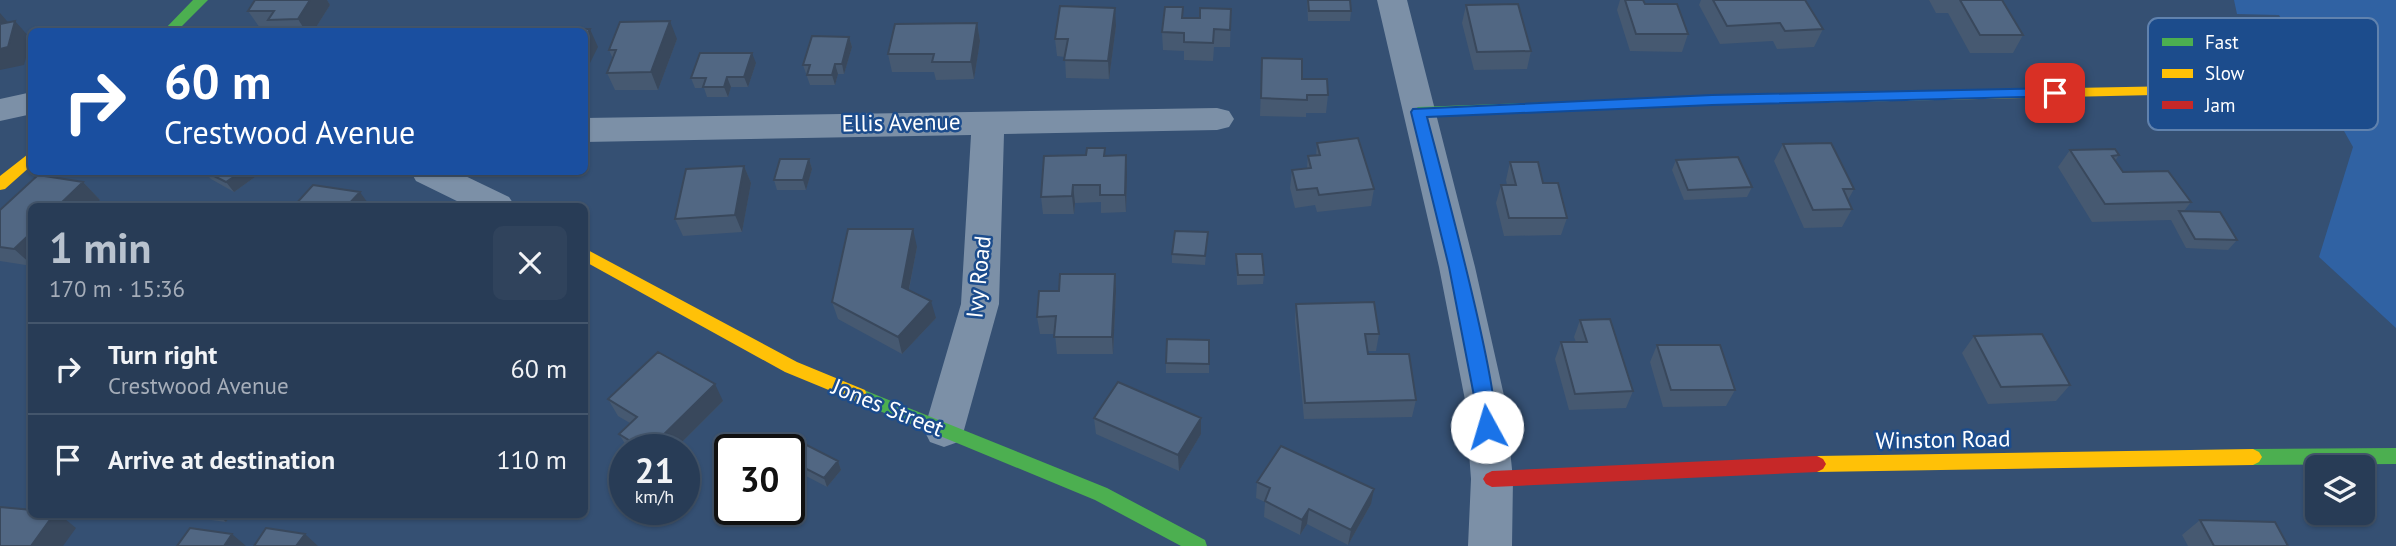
<!DOCTYPE html>
<html lang="en">
<head>
<meta charset="utf-8">
<style>
	body { margin:0; font-family:"PT Sans",sans-serif; background:#30435c; color:#f1f3f6; height:100vh; display:flex; flex-direction:column; font-size:26px; white-space:nowrap }
	* { box-sizing:border-box; margin:0 }
	p { font-size:23px; color:#a5adb9 }
	.icon { flex:none; width:38px; height:38px; fill:none; stroke:currentColor; stroke-width:2; stroke-linecap:round; stroke-linejoin:round }
	.map { position:relative; flex:1; overflow:hidden }
	.panel { position:absolute; left:28px; top:203px; width:560px; height:315px; display:flex; flex-direction:column; background:#283c56; border-radius:10px; box-shadow:0 2px 5px #0004,0 0 0 2px #44566c }
	.panel>* { flex:none }
	.top-card { position:absolute; left:28px; top:28px; width:560px; height:147px; border-radius:10px; box-shadow:0 2px 5px #0004,0 0 0 2px #44566c; background:#1a4fa0; color:#fff; overflow:hidden }
	.buttons { position:absolute; left:2305px; top:455px; display:grid; gap:14px }
	.buttons a { display:grid; place-items:center; width:70px; height:70px; border-radius:10px; background:#283c56; box-shadow:0 2px 5px #0004,0 0 0 2px #44566c; font-size:35px }
	.speed { position:absolute; left:609px; top:434px; display:flex; gap:14px; font-size:35px; font-weight:700; text-align:center }
	.speed>* { display:grid; place-content:center; width:91px; height:91px; border-radius:50%; background:#283c56; box-shadow:0 2px 5px #0004,0 0 0 2px #44566c; line-height:1 }
	.speed small { font-size:18px; font-weight:400 }
	.speed .limit { border:4px solid #111; border-radius:10px; background:#fff; color:#111 }
	.pin { position:absolute; display:grid; place-items:center; width:60px; height:60px; color:#fff; margin:-30px; border-radius:14px; box-shadow:0 4px 10px #0006 }
	.me { position:absolute; width:77px; margin:-38px; rotate:354deg; stroke-linejoin:round; filter:drop-shadow(0 0 5px #0008) }
	.turn { display:flex; align-items:center; gap:24px; height:147px; padding:0 21px; font-size:32px }
	.turn .icon { width:91px; height:91px; stroke-width:2.5 }
	.turn b { display:block; font-size:49px; line-height:60px }
	.round { display:grid; place-items:center; flex:none; width:74px; height:74px; border-radius:10px; background:#30435c }
	.headline { display:flex; align-items:center; justify-content:space-between; height:119px; padding:0 21px }
	h1 { font-size:42px; font-weight:700; line-height:52px; color:#b8c2ce }
	ul { padding:0; list-style:none }
	li { display:flex; align-items:center; gap:21px; height:91px; padding:0 21px; border-top:2px solid #44566c }
	li div { flex:1 }
	li b { display:block; font-size:26px }
	li em { font-style:normal }
	.map>svg:first-child { display:block }
	.green { fill:#3062a3 }
	.lines { fill:none; stroke-linecap:round; stroke-linejoin:round }
	.street { fill:#7c90a7; fill-rule:evenodd }
	.fast { fill:#4caf50; fill-rule:evenodd }
	.slow { fill:#ffc107; fill-rule:evenodd }
	.jam { fill:#c62828; fill-rule:evenodd }
	.wall { fill:#465971 }
	.shaded-wall { fill:#39485c }
	.building { fill:#516783; stroke:#39485c; stroke-width:2 }
	.route { fill:#1a73e8; stroke:#114b97; stroke-width:2 }
	.labels { text-anchor:middle; dominant-baseline:central; stroke-width:5; stroke-linejoin:round; paint-order:stroke }
	.street-label { font-size:23px; fill:#fff; stroke:#1c4c8c }
	.key { fill:#1c4c8c; stroke:#6082ae; stroke-width:2 }
	.key-label { font-size:19px; fill:#fff }
</style>
</head>
<body>
<div class="map">
<svg width="2396" height="546" viewBox="0 0 2396 546">
	<rect width="100%" height="100%" fill="#355073"/>
	<path class="green" d="M2234,0h162v328l-77,-71 34,-110 -74,-132 -42,-1z"/>
	<g class="lines">
		<path class="street" d="M1377,0h30l68,267 30,133 8,79 -1,67h-44l3,-67 -6,-79 -26,-133z
			M32,92v22l-32,7v-22z
			M1217,108l12,3 5,8 -5,8 -12,3 -213,4 -5,170 -35,126 -6,12 -14,5 -14,-5 -6,-12 37,-126 10,-169 -387,7v-24z
			M411,172h46l52,25 6,9h-48l-51,-25z"/>
		<path class="fast" d="M193,0h15l-32,32h-14z
			M1803,93l7,5 -2,3 -390,16 -7,-5 7,-5z
			M859,388l248,100 98,52 2,6h-26l-86,-46 -242,-100 -2,-5 2,-5z
			M2396,448v16l-143,1 -6,-3 -3,-5 3,-5 6,-3z"/>
		<path class="slow" d="M2285,84l7,5 -2,3 -487,11 -7,-5 7,-5z
			M32,151v14l-27,24 -5,1v-14z
			M584,248l213,114 68,28 2,5 -2,5 -6,2 -6,-2 -68,-28 -201,-111z
			M2253,449l6,3 3,5 -3,5 -6,3 -436,7 -6,-3 -3,-5 3,-5 6,-3z"/>
		<path class="jam" d="M1817,456l6,3 3,5 -3,5 -6,3 -325,15 -6,-3 -3,-5 3,-5 6,-3z"/>
	</g>
	<path class="wall" d="M255,0h72l3,5 -17,27h-37l-2,-4h-14l-12,-17z
		M1307,0h43l1,11 -1,10h-42z
		M1620,0h23l2,4 43,30 -6,18 -52,-1 -13,-41z
		M1701,0h104l18,29 -9,18 -37,2 -4,-8 -53,3 -21,-39z
		M1929,0h73l21,35 -10,18h-43l-22,-40h-12z
		M1466,5l65,46 -4,18 -53,1 -12,-47z
		M1231,9l-1,38h-16l-1,14 -29,-1v-9l-21,-1 -1,-18 22,-14h16z
		M977,23l3,18 -6,38 -38,1 -2,-8h-42l-4,-18z
		M1116,26l-7,53 -43,-1 -1,-21 -8,-1 -2,-17z
		M849,37l3,10 -8,27h-6l-3,11h-25l-7,-20z
		M677,39l-19,51h-43l-8,-17 6,-14 -4,-9z
		M1262,58l40,21 26,16 -2,18h-20v4l-46,-1z
		M756,63l-8,24h-17l-3,10h-21l-3,-9h-9l-4,-10z
		M1317,143l57,46 -3,17 -54,6 -2,-7 -20,3 -5,-20 2,-18 15,-2 1,-12h8z
		M1783,144l71,45 -6,11 4,9 -10,18 -38,1 -30,-67z
		M2070,150l49,5 -4,6 8,11 68,30 -7,9 53,29 -9,10 -42,-2 -15,-28 -79,2 -34,-55z
		M1126,155l1,18 -1,39 -25,1v-11l-26,1 -1,11h-31l-2,-17 64,-41z
		M809,159l3,10 -6,21h-29l-3,-10z
		M1676,160l76,27 -5,10 -63,3 -12,-30z
		M1510,162l57,56 -6,17 -57,1 -8,-33 5,-18h6l-1,-5z
		M744,166l7,17 -9,49 -59,4 -8,-17z
		M173,172h19l-5,4z
		M204,172h58l-28,20 -23,-13z
		M83,182l17,18 -68,6v60l-32,-5v-51z
		M1208,232l-3,33 -33,-2v-9z
		M917,247l-8,43 27,28 -34,36 -64,-35 -6,-17z
		M1236,254l28,21 -1,9 -26,1z
		M1115,274l1,17 -3,63h-56l-2,-20h-15l-3,-17 22,-26z
		M1296,304l83,30 -3,17h-8v3l48,46 -4,17 -108,2 -9,-98z
		M1580,320l53,71 -7,17 -57,2 -14,-51 6,-17h15l-2,-5z
		M1974,336l96,49 -14,16 -68,3 -26,-51z
		M1209,340v33h-43v-10z
		M1657,345l78,45 -9,16 -63,1 -13,-45z
		M608,399l115,2 -49,49h-45l-10,-16 11,-11 -12,-7z
		M1094,418h107v16l-22,37 -83,-37z
		M789,450l49,11 3,9 -14,17 -38,-20z
		M1257,482l114,22 -23,41 -41,-21 -7,11 -36,-18 1,-15 -9,-4z
		M186,514h45l-5,8 -38,-5z
		M2200,520l88,26h-100l-6,-11z"/>
	<path class="shaded-wall" d="M310,0h17l3,5 -17,27h-7l-8,-13z
		M1115,8l1,18 -7,53 -1,-18z
		M0,13l13,15 2,-7 16,18 -7,26 -24,5z
		M670,21l7,18 -19,51 -7,-18z
		M977,23l3,18 -6,38 -3,-17z
		M590,29l8,18 -14,28v-35z
		M849,37l3,10 -8,27 -2,-10z
		M752,53l4,10 -8,24 -4,-10z
		M835,64l3,10 -3,11 -3,-10z
		M727,77l4,10 -3,10 -4,-10z
		M1126,155l1,18 -1,39 -1,-17z
		M809,159l3,10 -6,21 -3,-10z
		M744,166l7,17 -9,49 -7,-17z
		M183,172h9l-5,4z
		M241,172h21l-28,20 -8,-10z
		M83,182l17,18 -7,6h-35z
		M1073,185l2,18 -1,11 -2,-18z
		M360,192l10,14h-23z
		M913,229l4,18 -11,57 -4,-17z
		M32,232v33l-18,-16z
		M1115,274l1,17 -3,63 -1,-17z
		M931,301l5,17 -34,36 -4,-17z
		M715,384l8,17 -49,49h-26z
		M1201,418v16l-22,37 -1,-16z
		M838,461l3,9 -14,17 -3,-9z
		M1374,489l-3,15 -23,41 3,-15z
		M1309,509l-2,15 -7,11 2,-15z
		M54,514h5l17,14 -13,18h-32z
		M217,514h14l-5,8z
		M232,534l14,12h-22z
		M305,534l13,12h-22z"/>
	<path class="building" d="M255,0h55l-12,19 -30,1 6,-9h-26z
		M1308,0h42l1,11h-42z
		M1625,0h18l2,4h32l11,30h-52z
		M1713,0h92l18,29 -38,2 -5,-8 -53,3z
		M1960,0h42l21,35h-43z
		M1518,4l13,47 -54,1 -11,-47z
		M1060,6l55,2 -7,53 -44,-1 4,-21h-13z
		M1165,7h18l-1,11h18v-10l31,1 -1,21 -16,-1 -1,14 -29,-1v-9l-22,-1z
		M15,21l-7,26 -8,2v-25z
		M670,21l-19,51 -44,1 9,-23h-7l11,-28z
		M977,23l-6,39h-39l2,-8h-46l7,-30z
		M536,29h54l-6,11v-8h-50z
		M812,36l37,1 -7,27h-7l-3,11h-25l3,-10h-7z
		M700,53h52l-8,24h-17l-3,10h-21l3,-9h-15z
		M1262,58l40,1v20h25l1,16h-21v5l-46,-2z
		M1358,138l16,51 -55,6 -2,-7 -20,2 -5,-20 19,-2 -3,-12 12,-1 -3,-12z
		M1831,143l23,46h-11l9,20 -39,1 -30,-66z
		M1087,148h18l-1,8 22,-1 -1,40h-25v-10h-27l-1,11 -31,1 3,-41 42,-1z
		M2115,149l4,6 -7,1 11,16 45,-1 23,31 -86,2 -35,-54z
		M1738,157l14,30 -64,3 -12,-30z
		M780,159h29l-6,21h-29z
		M1510,162h28l5,21h15l9,35h-58l-8,-33h15z
		M744,166l-9,49 -60,4 11,-50z
		M206,172h35l-15,10z
		M38,175l45,7 -25,24h-26v26l-18,17 -14,-2v-37z
		M313,185l47,7 -13,14h-53z
		M2179,211l41,1 17,28 -42,-1z
		M848,229h65l-11,58 29,14 -33,36 -66,-35z
		M1175,231l33,1 -3,24 -33,-2z
		M1236,254h26l2,21h-26z
		M1060,274h55l-3,63h-58l2,-21 -19,1 2,-26h20z
		M1374,302l5,32h-14l3,20h41l7,46 -111,3 -9,-99z
		M1610,319l23,72 -58,3 -14,-52h26l-7,-22z
		M2042,334l28,51 -69,2 -27,-51z
		M1167,339l42,1v24l-43,-1z
		M1657,345h63l15,45h-64z
		M658,352l57,32 -67,66h-3l-26,-16 18,-17 -29,-18z
		M1118,382l83,36 -23,37 -84,-37z
		M787,435l51,26 -14,17 -35,-18v-10h-15z
		M1281,446l93,43 -23,41 -42,-21 -7,11 -37,-19 5,-13 -13,-6z
		M0,507l32,3v4h22l-23,32h-31z
		M2200,520l75,2 13,24h-74z
		M190,528l42,6 -8,12h-47z
		M266,528l39,6 -9,12h-42z"/>
	<path class="route" d="M2055,88l7,5 -2,3 -348,9 -285,12c11,43 79,290 67,315h-13l-32,-165 -38,-155 2,-3 299,-14z"/>
	<g class="labels">
		<g class="street-label">
			<text transform="translate(901 122) rotate(-1)">Ellis Avenue</text>
			<text transform="translate(978 277) rotate(-84)">Ivy Road</text>
			<text transform="translate(888 407) rotate(22)">Jones Street</text>
			<text transform="translate(1943 439) rotate(-1)">Winston Road</text>
		</g>
	</g>
	<rect x="2148" y="18" width="230" height="112" rx="10" class="key"/>
	<rect x="2162" y="38" width="31" height="8" fill="#4caf50"/>
	<rect x="2162" y="69" width="31" height="9" fill="#ffc107"/>
	<rect x="2162" y="101" width="31" height="8" fill="#c62828"/>
	<g class="key-label">
		<text x="2205" y="49">Fast</text>
		<text x="2205" y="80">Slow</text>
		<text x="2205" y="112">Jam</text>
	</g>
</svg>
<div class="buttons">
<a><svg class="icon" aria-label="layers" viewBox="0 0 24 24"><path d="M12 4l9 5-9 5-9-5zM3 14l9 5 9-5"/></svg></a>
</div>
<div class="speed"><div>21<small>km/h</small></div><div class="limit">30</div></div>
<div class="pin" style="left:2055px;top:93px;background:#d93025"><svg class="icon" aria-label="arrive" viewBox="0 0 24 24"><path d="M6 21V4h12l-3 4 3 4H6"/></svg></div>
<svg class="me" style="left:1487px;top:427px" viewBox="-20 -20 40 40"><circle r="19" fill="#fff"/><path d="M0-13L10 11 0 6-10 11z" fill="#1a73e8"/></svg>
<div class="top-card">
<div class="turn"><svg class="icon" aria-label="right" viewBox="0 0 24 24"><path d="M7 20v-9h11M14 6l5 5-5 5"/></svg><div><b>60 m</b>Crestwood Avenue</div></div>
</div>
<section class="panel">
<div class="headline"><div><h1>1 min</h1><p>170 m · 15:36</p></div><a class="round"><svg class="icon" aria-label="close" viewBox="0 0 24 24"><path d="M6 6l12 12M18 6L6 18"/></svg></a></div>
<ul>
<li><svg class="icon" aria-label="right" viewBox="0 0 24 24"><path d="M7 20v-9h11M14 6l5 5-5 5"/></svg><div><b>Turn right</b><p>Crestwood Avenue</p></div><em>60 m</em></li>
<li><svg class="icon" aria-label="arrive" viewBox="0 0 24 24"><path d="M6 21V4h12l-3 4 3 4H6"/></svg><div><b>Arrive at destination</b></div><em>110 m</em></li>
</ul>
</section>
</div>
</body>
</html>
